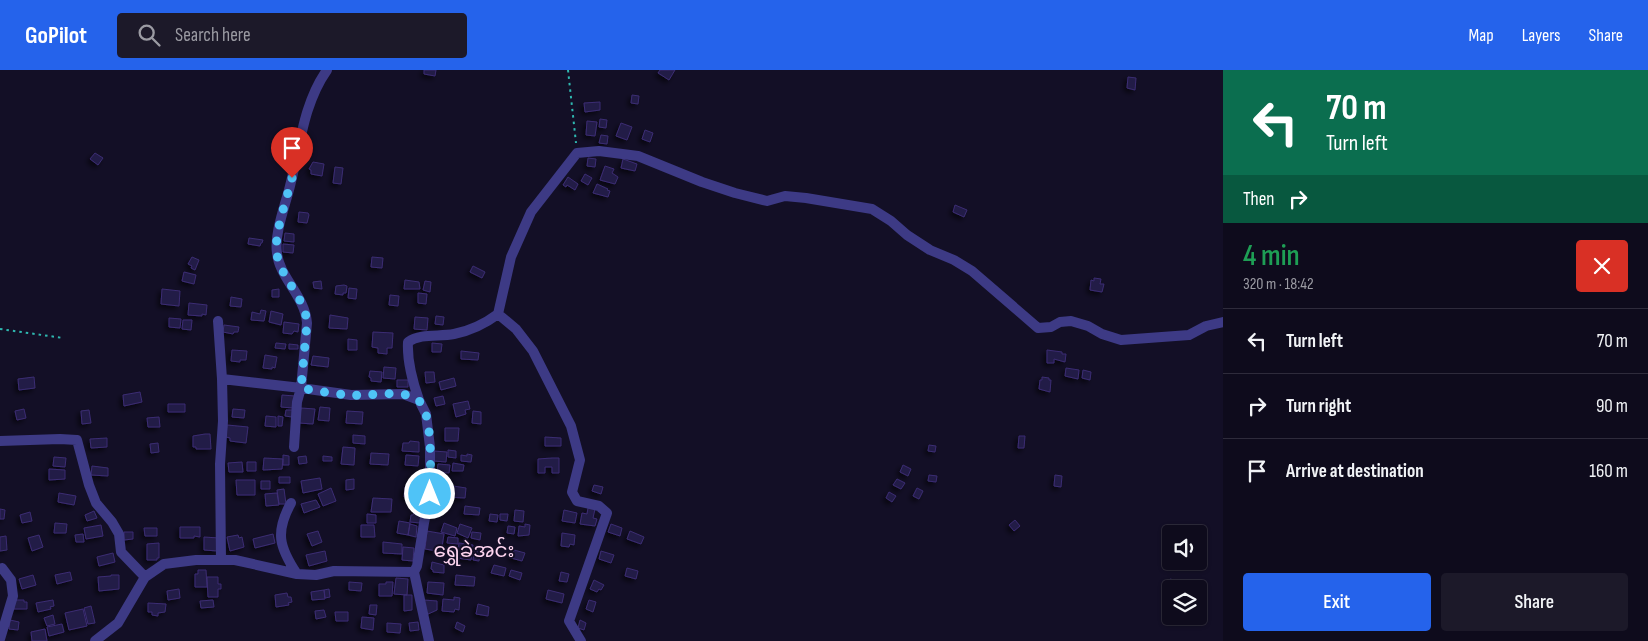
<!DOCTYPE html>
<html lang="en">
<head>
<meta charset="utf-8">
<style>
	body { margin:0; font-family:"Sofia Sans Condensed","Noto Sans Myanmar",sans-serif; background:#1c1929; color:#f1f3f6; height:100vh; display:flex; flex-direction:column; font-size:19px; white-space:nowrap }
	* { box-sizing:border-box; margin:0 }
	p { font-size:16px; color:#9b9ba3 }
	.icon { flex:none; width:28px; height:28px; fill:none; stroke:currentColor; stroke-width:2; stroke-linecap:round; stroke-linejoin:round }
	.map { position:relative; flex:1; overflow:hidden }
	.sheet { display:flex; flex-direction:column; background:#0e0b1c; width:425px }
	.sheet>* { flex:none }
	.hud { background:#0b6e4f; color:#fff; overflow:hidden }
	.buttons { position:absolute; left:1162px; top:455px; display:grid; gap:10px }
	.buttons a { display:grid; place-items:center; width:45px; height:45px; border-radius:5px; background:#0e0b1c; box-shadow:0 1px 4px #0004,0 0 0 1px #2e2b3b; font-size:25px }
	.pin { position:absolute; display:grid; place-items:center; width:42px; height:42px; color:#fff; margin:-51px -21px; border-radius:50% 50% 50% 0; rotate:-45deg; box-shadow:0 0 5px #0007 }
	.pin .icon { rotate:45deg }
	.me { position:absolute; width:55px; margin:-28px; rotate:0deg; stroke-linejoin:round; filter:drop-shadow(0 0 4px #0008) }
	.turn { display:flex; align-items:center; gap:18px; height:105px; padding:0 20px; font-size:22px }
	.turn .icon { width:65px; height:65px; stroke-width:2.5 }
	.turn b { display:block; font-size:35px; line-height:42px }
	.then { display:flex; align-items:center; height:48px; padding:0 20px; background:#0003; gap:10px; font-size:19px }
	.round { display:grid; place-items:center; flex:none; width:52px; height:52px; border-radius:5px; background:#1c1929 }
	.overview { display:flex; align-items:center; justify-content:space-between; height:85px; padding:0 20px }
	h1 { font-size:30px; font-weight:600; line-height:38px; color:#1e9e55 }
	.button { display:flex; gap:10px; margin-top:auto; padding:10px 20px }
	.button a { flex:1; height:58px; border-radius:5px; background:#2563eb; color:#fff; font-size:20px; font-weight:600; line-height:58px; text-align:center }
	.button a+a { background:#1c1929; color:#f1f3f6 }
	ul { padding:0; list-style:none }
	li { display:flex; align-items:center; gap:15px; height:65px; padding:0 20px; border-top:1px solid #2e2b3b }
	li div { flex:1 }
	li b { display:block; font-size:19px }
	li em { font-style:normal }
	header { display:flex; align-items:center; gap:30px; box-sizing:border-box; height:70px; padding:0 25px; background:#2563eb; color:#fff }
	header strong { font-size:24px }
	nav { display:flex; gap:28px; margin-inline-start:auto; font-size:18px }
	.search { width:350px; height:45px; background:#1c1929; display:flex; align-items:center; gap:12px; box-sizing:border-box; padding:0 18px; border-radius:5px; color:#9b9ba3; font-size:19px }
	main { display:flex; flex:1; min-height:0 }
	.map>svg:first-child { display:block }
	.building { fill:#241b47; stroke:#3b2d73; filter:url(#shadow) }
	.lines { fill:none; stroke-linecap:round; stroke-linejoin:round }
	.path { stroke:#2fb8b0; stroke-width:2; stroke-dasharray:2.5 4; stroke-linecap:butt }
	.street { stroke:#3d3a85; stroke-width:10 }
	.route { stroke:#4fc3f7; stroke-width:9; stroke-dasharray:0 16.2 }
	.labels { text-anchor:middle; dominant-baseline:central; stroke-width:4; stroke-linejoin:round; paint-order:stroke }
	.quarter-label { font-size:20px; fill:#ffd6f0; stroke:#130f26 }
</style>
</head>
<body>
<header>
<strong>GoPilot</strong>
<div class="search"><svg class="icon" aria-label="search" viewBox="0 0 24 24"><circle cx="10" cy="10" r="6"/><path d="M15 15l6 6"/></svg>Search here</div>
<nav><a>Map</a><a>Layers</a><a>Share</a></nav>
</header>
<main>
<div class="map">
<svg width="1223" height="571" viewBox="0 0 1223 571">
	<defs>
		<filter id="shadow"><feDropShadow dx="-3" dy="3" stdDeviation="2.5" flood-color="#0009"/></filter>
	</defs>
	<rect width="100%" height="100%" fill="#130f26"/>
	<path class="building" d="M424,0h12l-1,6 -11,-2z
		M660,0h15l-6,10 -11,-7z
		M1128,7l8,1 -1,12 -8,-2z
		M632,25l7,1 -1,8 -7,-1z
		M600,32v8l-15,2 -1,-9z
		M600,49l7,1 -1,8 -7,-1z
		M587,51l10,1 -2,14 -9,-1z
		M621,53l11,4 -5,13 -11,-4z
		M645,60l8,3 -3,9 -8,-3z
		M601,65l7,1 -1,8 -8,-1z
		M95,83l8,5 -5,7 -8,-6z
		M588,88l8,1 -1,8 -8,-1z
		M623,89l14,5 -2,7 -14,-3z
		M313,92l11,2 -2,12 -11,-2v-4l-2,-1z
		M605,96l9,3 -2,4 6,4 -3,7 -15,-4z
		M335,97l8,1 -2,16 -8,-1z
		M585,104l7,4 -4,7 -7,-4z
		M568,107l10,7 -3,6 -8,-5 -1,2 -3,-2z
		M597,114l11,5 -1,1 3,1 -2,6 -15,-4z
		M955,135l12,5 -3,7 -11,-5z
		M299,142l9,1 1,2 -2,8 -9,-1z
		M285,163l9,1v8l-10,-1z
		M249,168l14,2 -1,3h-1l-1,3 -12,-2z
		M283,174l11,1 -1,8 -10,-1z
		M192,187l7,3 -4,10 -4,-2 1,-2 -4,-2z
		M372,187l11,1 -1,10 -11,-1z
		M473,196l12,6 -3,6 -12,-6z
		M184,202l12,3 -2,9 -12,-3z
		M1094,208l7,1 -1,5h4l-2,8 -12,-2 1,-10 3,1z
		M405,210l14,2 1,7h-16z
		M321,211l1,8 -8,-1 -1,-6z
		M425,211l6,1 -1,10 -7,-2z
		M344,215l3,1 -1,7h-3v2l-8,-1 1,-8z
		M349,218l8,1 -1,10 -8,-1z
		M162,219l18,2 -1,15 -18,-2z
		M279,219v8h-7v-7z
		M418,223l9,1 -1,10 -8,-1z
		M390,225l9,1 -1,10 -9,-1z
		M231,227l11,2 -1,8 -11,-1z
		M189,233l18,2 -1,10 -4,-1v2l-14,-1z
		M261,240l5,1 -2,10 -13,-1 1,-8 8,2z
		M271,241l12,3 -2,11 -12,-3z
		M330,245l18,3 -1,11 -18,-1z
		M436,246l8,1 -1,8 -8,-1z
		M415,247l13,1 -1,12 -13,-1z
		M169,248l12,1 -1,9 -11,-1z
		M183,250h9l-1,10 -9,-1z
		M284,252l15,2 -1,8 -4,-1 -2,3 -9,-1z
		M224,255l15,2 -1,5h-4l-1,2 -10,-2z
		M373,262l20,1 -1,15h-5v6l-9,-1v-5l-6,-1z
		M348,269l9,1v10h-9z
		M276,273l10,1 -1,5 -10,-1z
		M432,273l10,1 -1,8h-9z
		M289,274l9,1v4h-9z
		M232,280l15,1 -1,9h-6v2l-9,-1z
		M1047,280l15,2v2h4l-1,8 -11,-3v4h-7z
		M461,281l18,2 -1,7 -17,-1z
		M265,285l12,2 -2,11 -3,-1v2l-9,-1z
		M313,286l16,2 -1,9 -17,-2z
		M384,297l12,1 -1,11 -12,-1z
		M1066,298l13,2 -1,9 -13,-3z
		M1083,300l8,2 -1,8 -8,-2z
		M370,301l12,1 -1,10 -10,-1v-3l-2,-1z
		M425,302h9l1,10 -9,1z
		M34,307l1,11 -16,2 -1,-11z
		M1042,307l7,1v2h2l-1,12 -11,-3 1,-9h2z
		M454,308l2,8 -15,4 -2,-8z
		M397,310h11v7h-11z
		M140,322l2,10 -18,4 -1,-11z
		M282,325l13,1 -2,12 -12,-1z
		M443,326l2,8 -9,2 -2,-8z
		M468,331l2,8 -5,1 1,4 -10,3 -3,-13z
		M168,334h17v8h-17z
		M320,337l10,1 -1,13 -11,-1z
		M301,338l14,1 -2,15 -14,-1z
		M24,339l2,9 -9,2 -2,-9z
		M233,339l12,1 -1,8 -12,-1z
		M89,340l2,13 -9,1 -1,-13z
		M286,340h7l-1,7 -7,-1z
		M347,341l16,1 -1,12 -16,-1z
		M473,341l8,1v12l-9,-1z
		M266,346l10,1v10l-11,-1z
		M278,346l5,1 -1,9h-4z
		M159,347l1,10h-12l-1,-9z
		M227,355l21,2 -2,16 -16,-2v-3l-4,-1z
		M445,358h14l-1,13h-13z
		M205,364h5l1,15h-15v-2h-3v-11z
		M353,365l12,1v8l-12,-1z
		M1019,366h6l-1,12h-6z
		M545,367l16,1v8h-16z
		M107,368v9l-16,1 -1,-9z
		M410,371l9,1v10l-17,-1 1,-8h6z
		M158,373l1,9 -8,1 -1,-9z
		M929,375l7,1 -1,6 -7,-1z
		M343,377l12,1 -1,17 -13,-1z
		M448,380l8,1v7l-8,-1z
		M434,381l13,1 -1,10 -12,-1z
		M371,383l18,1 -1,11 -18,-1z
		M467,384l5,1 -1,7 -10,-1v-6l6,1z
		M283,385l6,1v9h-6z
		M406,385l13,1 -1,10 -13,-1z
		M306,386l1,7 -8,1 -1,-7z
		M323,386l9,1v4h-9z
		M54,387l12,1 -1,9 -12,-1z
		M264,388l19,1 -1,10 -19,1z
		M552,388h7v15h-7v-6h-7v6h-7v-14z
		M242,392l1,10h-14l-1,-9z
		M247,392h9v9h-9z
		M453,393l11,2 -1,6h-11z
		M438,394l12,1 -1,8 -12,-1z
		M903,395l8,4 -3,7 -8,-4z
		M92,396l16,2v8l-17,-1z
		M49,399l16,1v9l-16,1z
		M929,405l8,1 -1,6 -8,-1z
		M1055,405l7,1 -1,11 -7,-1z
		M279,407h11v6h-11z
		M412,407l13,1 -1,9 -13,-2z
		M320,408l2,11 -19,4 -2,-12z
		M354,409v10l-8,1v-10z
		M897,409l8,4 -4,6 -8,-4z
		M236,410h19v15h-18z
		M261,411h9v8h-9z
		M447,415l19,3 -1,10 -19,-1z
		M594,415l9,2 -2,7 -9,-3z
		M405,417l10,1 -1,10 -10,-1z
		M331,418l5,13 -13,5 -5,-12z
		M917,418l6,3 -4,8 -6,-3z
		M284,419l2,15h-7l-2,-14z
		M889,422l7,4 -4,6 -6,-4z
		M59,423l17,3 -2,9 -16,-3z
		M277,423l2,12 -13,1 -1,-12z
		M373,428l19,1 -1,13h-20z
		M316,430l4,7 -16,6 -3,-9z
		M465,436l15,2 -1,7 -15,-1z
		M588,438l7,1 -2,9 4,1 -2,7 -15,-2 2,-11 5,1z
		M0,439l5,1 -1,9h-4z
		M515,440l9,1 -1,11 -9,-1z
		M564,440l13,3 -2,10 -13,-2z
		M94,441l3,7 -10,3 -2,-6z
		M30,442l2,9 -10,2 -2,-8z
		M414,442l7,1 -1,10 -10,-1 1,-7h2z
		M367,444l9,1v8h-9z
		M490,444l8,1 -1,7 -8,-1z
		M500,444h8l-1,7 -7,-1z
		M1015,450l5,6 -6,5 -5,-6z
		M399,451l11,2 -2,12 -11,-2z
		M55,453l12,1 -1,9h-12z
		M444,453l13,5 -2,8 -14,-4z
		M410,454l7,2 -1,11 -8,-2z
		M460,454l12,4 -4,10 -11,-5z
		M525,454l5,1 -1,10 -11,1 1,-10 6,1z
		M611,454l11,4 -2,8 -12,-4z
		M101,455l2,11 -17,3 -2,-11z
		M361,455h13l1,12h-14z
		M508,456l7,1 -1,7 -7,-1z
		M180,457h20v10l-6,-1v2h-14z
		M144,458h13v8h-12z
		M318,461l4,11 -10,4 -5,-12z
		M427,461l17,3 -2,13 -4,-1 -1,5 -12,-2z
		M630,461l14,6 -3,7 -14,-5z
		M124,462h9v7l-9,1z
		M472,462l9,1 -1,7 -9,-2z
		M562,463l13,2 -1,10 -4,-1 -1,3 -8,-1z
		M83,464l1,8h-8l-1,-7z
		M273,464l2,9 -20,5 -2,-9z
		M39,465l4,12 -11,4 -4,-13z
		M238,465l1,3 3,-1 2,10 -14,4 -3,-14z
		M6,466l1,14 -7,1v-14z
		M204,467l15,1 -1,13 -14,-1z
		M448,467l10,1v6l-11,-1z
		M383,472l19,2v10l-19,-1z
		M159,473v15h-2v2h-10v-16z
		M459,473l14,2 -2,15 -14,-2z
		M403,477l11,1 -1,13 -11,-1z
		M514,480l11,3 -3,8 -11,-3z
		M325,481l2,10 -18,5 -3,-11z
		M474,481h6l-1,10 -6,-1z
		M601,481l13,4 -3,8 -12,-4z
		M113,483l2,9 -16,4 -2,-9z
		M432,492l12,3v8l-11,-1v-2l-2,-1z
		M494,495l12,3 -2,8 -13,-3z
		M627,498l11,3 -2,8 -11,-3z
		M198,500h8l1,17h-12v-13h3z
		M511,500l11,3 -2,7 -11,-4z
		M70,502l2,8 -15,4 -2,-9z
		M561,502l8,2 -2,8 -8,-1z
		M33,505l3,10 -14,4 -3,-10z
		M111,505h8v14l-20,2 -1,-14 13,-1z
		M456,505l19,2 -1,9 -19,-1z
		M207,507h11v7h3v5h-3v8h-10z
		M396,508l12,1 -1,16 -13,-1z
		M1170,509l12,3 -1,7h-10v2l-3,-1z
		M594,510l10,5 -3,5 -2,-1 -2,3 -7,-3z
		M349,512l13,1 -1,8 -12,-1z
		M386,512h7l-1,14h-13v-12h7z
		M428,512l16,1 -1,12 -16,-2z
		M179,519l1,9 -12,2 -1,-9z
		M329,519l1,8 -5,1 -1,-8z
		M324,520l1,9 -13,1 -1,-8z
		M548,520l16,4 -2,9 -16,-4z
		M287,523l1,4h3l1,5 -4,1 1,2 -13,2 -1,-12z
		M404,525h8v15l-8,1z
		M454,527l6,1 -1,12 -4,-1 -1,3 -12,-1 1,-12 11,1z
		M14,530h10v2h3v7h-13z
		M53,530l1,6 -4,1 1,2 -13,3 -2,-9z
		M213,530l1,7 -13,1 -1,-7z
		M423,530l14,1v9l-11,5z
		M589,530l7,2 -3,10 -7,-3z
		M148,533l18,1 -1,8 -7,1v3l-6,-1v-3h-4z
		M478,534l11,3 -1,9 -12,-2z
		M370,535h7l-1,10 -7,-1z
		M91,536l4,17 -7,1 -4,-16z
		M83,539l4,17 -18,4 -4,-17z
		M324,540l2,7 -10,2 -1,-8z
		M335,542h13v9h-12z
		M53,545l2,9 -8,2 -3,-8z
		M362,547l12,1 -1,12 -12,-2z
		M10,550l9,2 -1,8 -9,-1z
		M580,550l6,3 -2,7 -6,-2z
		M418,552l1,8 -9,1 -1,-8z
		M457,552l8,4 -2,6 -8,-4z
		M387,553l14,1 -1,9 -13,-1z
		M62,554l2,8 -15,4 -2,-9z
		M45,559l2,12h-15l-1,-9z"/>
	<g class="lines">
		<path class="path" d="M568,0l8,73
			M0,259l63,9"/>
		<path class="street" d="M327,0c-24,34 -27,77 -37,116 -5,20 -16,48 -13,67 2,24 28,43 30,70l-6,65 50,7 52,-1 16,6 7,14 4,33v46l-6,30 -7,43 -3,6 15,69
			M218,251l4,58 1,42 -3,43 1,96
			M222,309l79,9 -4,14 -3,45
			M419,330c-6,-17 -12,-40 -11,-58 13,-9 31,-5 46,-8 15,-3 32,-11 44,-20
			M0,371l60,-2 17,1 12,45 7,18 16,19 7,12 2,18 24,25
			M291,433c-16,29 -12,44 6,71
			M0,569l13,-43 -2,-16 -9,-12
			M95,571l23,-18 27,-46 19,-13 32,-4h39l62,14 19,1 18,-4 80,1
			M581,571l-12,-20 38,-108 -8,-7 -22,-5 -5,-9 8,-32 -9,-34 -38,-75 -17,-22 -18,-15 13,-57 20,-45 46,-59 22,-2 39,5 64,26 33,11 32,8 18,-5 21,2 66,11 19,12 16,14 23,15 24,10 18,11 66,57 13,-1 9,-5 11,-1 17,5 14,8 19,6 68,-5 17,-9 17,-4"/>
	</g>
	<g class="lines">
		<path class="route" d="M292,108c-5,20 -19,59 -15,77 5,25 28,42 30,68l-6,65c16,3 33,6 49,7 18,2 53,-7 68,5 16,12 12,74 12,94"/>
	</g>
	<g class="labels">
		<g class="quarter-label">
			<text x="474" y="481">ရွှေခဲအင်း</text>
		</g>
	</g>
</svg>
<div class="buttons">
<a><svg class="icon" aria-label="sound" viewBox="0 0 24 24"><path d="M4 9h4l5-4v14l-5-4H4zM17 9q2 3 0 6"/></svg></a>
<a><svg class="icon" aria-label="layers" viewBox="0 0 24 24"><path d="M12 4l9 5-9 5-9-5zM3 14l9 5 9-5"/></svg></a>
</div>
<div class="pin" style="left:292px;top:108px;background:#d93025"><svg class="icon" aria-label="arrive" viewBox="0 0 24 24"><path d="M6 21V4h12l-3 4 3 4H6"/></svg></div>
<svg class="me" style="left:430px;top:424px" viewBox="-20 -20 40 40"><circle r="17" fill="#4fc3f7" stroke="#fff" stroke-width="3"/><path d="M0-11L8 9 0 5-8 9z" fill="#fff"/></svg>
</div>
<section class="sheet">
<div class="hud">
<div class="turn"><svg class="icon" aria-label="left" viewBox="0 0 24 24"><path d="M17 20v-9H6M10 6l-5 5 5 5"/></svg><div><b>70 m</b>Turn left</div></div>
<div class="then">Then<svg class="icon" aria-label="right" viewBox="0 0 24 24"><path d="M7 20v-9h11M14 6l5 5-5 5"/></svg></div>
</div>
<div class="overview"><div><h1>4 min</h1><p>320 m · 18:42</p></div><a class="round" style="background:#d93025;color:#fff"><svg class="icon" aria-label="close" viewBox="0 0 24 24"><path d="M6 6l12 12M18 6L6 18"/></svg></a></div>
<ul>
<li><svg class="icon" aria-label="left" viewBox="0 0 24 24"><path d="M17 20v-9H6M10 6l-5 5 5 5"/></svg><div><b>Turn left</b></div><em>70 m</em></li>
<li><svg class="icon" aria-label="right" viewBox="0 0 24 24"><path d="M7 20v-9h11M14 6l5 5-5 5"/></svg><div><b>Turn right</b></div><em>90 m</em></li>
<li><svg class="icon" aria-label="arrive" viewBox="0 0 24 24"><path d="M6 21V4h12l-3 4 3 4H6"/></svg><div><b>Arrive at destination</b></div><em>160 m</em></li>
</ul>
<div class="button"><a>Exit</a><a>Share</a></div>
</section>
</main>
</body>
</html>
